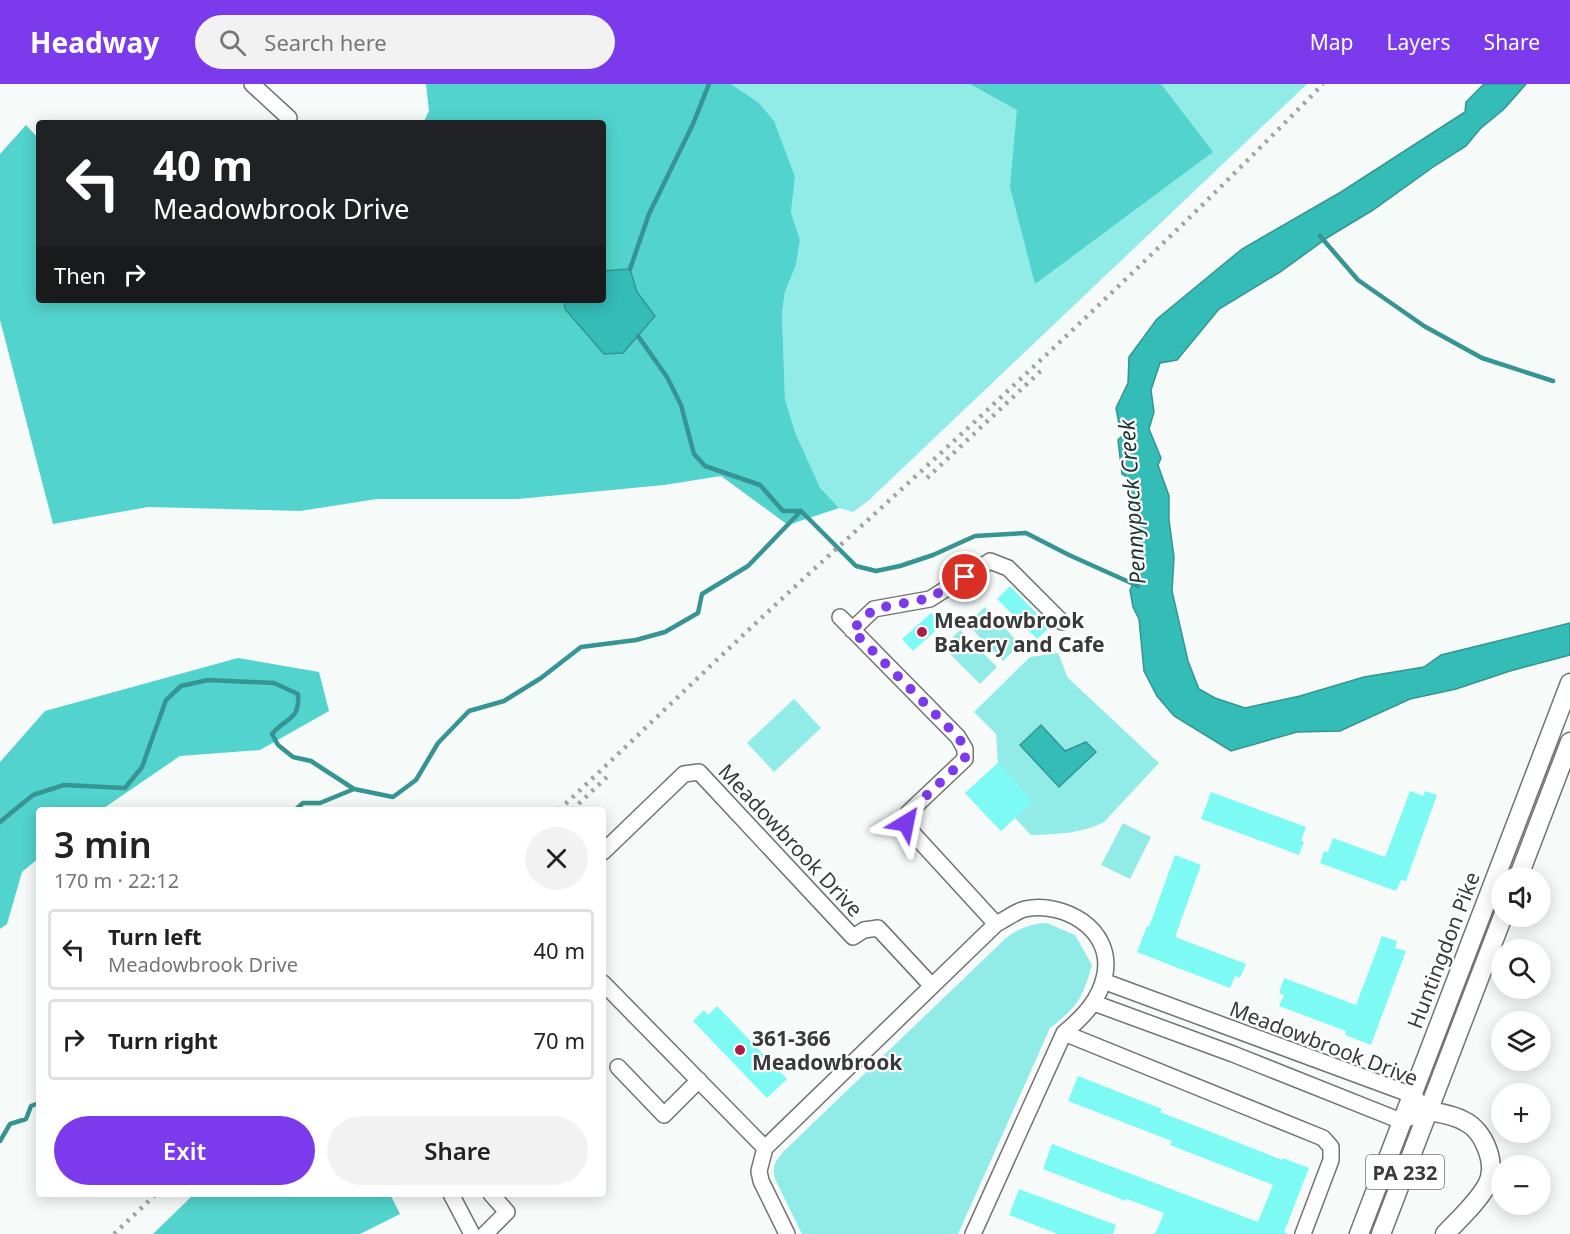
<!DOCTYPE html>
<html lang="en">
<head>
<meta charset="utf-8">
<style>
	body { margin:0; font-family:"Noto Sans",sans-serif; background:#f2f2f2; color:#222; height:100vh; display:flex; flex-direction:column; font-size:22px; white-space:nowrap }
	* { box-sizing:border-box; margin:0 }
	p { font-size:20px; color:#767676 }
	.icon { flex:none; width:33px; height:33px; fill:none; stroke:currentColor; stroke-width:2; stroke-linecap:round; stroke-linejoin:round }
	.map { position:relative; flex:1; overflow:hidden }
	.drawer { position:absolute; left:36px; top:723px; width:570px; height:390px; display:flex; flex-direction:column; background:#fff; border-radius:6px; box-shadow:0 3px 15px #0003 }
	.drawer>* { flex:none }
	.banner { position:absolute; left:36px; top:36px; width:570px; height:183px; border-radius:6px; box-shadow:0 3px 15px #0003; background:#202124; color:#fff; overflow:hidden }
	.buttons { position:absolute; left:1491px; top:783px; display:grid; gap:12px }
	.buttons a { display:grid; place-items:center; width:60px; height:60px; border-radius:50%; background:#fff; box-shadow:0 3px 15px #0003; font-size:30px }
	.pin { position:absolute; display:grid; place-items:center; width:51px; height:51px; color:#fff; margin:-26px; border:3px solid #fff; border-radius:50%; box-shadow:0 2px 6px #0007 }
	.me { position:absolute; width:66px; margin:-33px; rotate:35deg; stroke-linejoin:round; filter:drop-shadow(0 0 4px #0008) }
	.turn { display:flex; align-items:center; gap:21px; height:126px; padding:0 18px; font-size:27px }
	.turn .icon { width:78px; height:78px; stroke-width:2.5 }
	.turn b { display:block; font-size:42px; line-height:51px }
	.then { display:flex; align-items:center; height:57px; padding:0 18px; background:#0003; gap:12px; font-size:22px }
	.round { display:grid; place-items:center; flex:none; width:63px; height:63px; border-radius:32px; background:#f2f2f2 }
	.head { display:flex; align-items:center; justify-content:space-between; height:102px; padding:0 18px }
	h1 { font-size:36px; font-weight:600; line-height:45px }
	.button { display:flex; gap:12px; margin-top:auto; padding:12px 18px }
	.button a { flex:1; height:69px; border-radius:36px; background:#7c3aed; color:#fff; font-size:24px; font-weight:600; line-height:69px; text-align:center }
	.button a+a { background:#f2f2f2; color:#222 }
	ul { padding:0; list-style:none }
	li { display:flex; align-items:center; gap:18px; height:81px; margin:0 12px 9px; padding:0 6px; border:3px solid #e0e0e0; border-radius:6px }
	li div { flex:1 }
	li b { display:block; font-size:22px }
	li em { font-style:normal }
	header { display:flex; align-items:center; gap:36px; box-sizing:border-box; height:84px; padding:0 30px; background:#7c3aed; color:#fff }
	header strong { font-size:28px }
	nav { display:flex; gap:33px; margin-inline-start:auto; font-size:21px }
	.search { width:420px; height:54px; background:#f2f2f2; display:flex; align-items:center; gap:15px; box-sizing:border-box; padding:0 21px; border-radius:33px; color:#767676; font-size:22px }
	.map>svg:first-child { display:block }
	.green { fill:#91ebe6 }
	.forest { fill:#52d3cd }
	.water { fill:#34bcb7; stroke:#369592; stroke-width:1.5 }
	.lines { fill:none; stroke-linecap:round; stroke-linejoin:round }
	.stream { stroke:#369592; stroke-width:4.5 }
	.building { fill:#7dfaf4 }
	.minor-casing { stroke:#707474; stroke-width:18 }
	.major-casing { stroke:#707474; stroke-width:21 }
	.minor { stroke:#fff; stroke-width:15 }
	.major { stroke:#fff; stroke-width:18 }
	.rail { stroke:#a1a4a4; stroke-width:4.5; stroke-dasharray:3 6; stroke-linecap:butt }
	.route { stroke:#7c3aed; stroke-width:10; stroke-dasharray:0 18 }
	.poi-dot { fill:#ae1c47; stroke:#fff; stroke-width:2 }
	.labels { text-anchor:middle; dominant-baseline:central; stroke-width:4.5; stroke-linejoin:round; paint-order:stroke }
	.shield { fill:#fff; stroke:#747676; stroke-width:1.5 }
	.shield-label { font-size:20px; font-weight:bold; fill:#393b3b }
	.poi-label { font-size:21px; font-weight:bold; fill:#393b3b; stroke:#fff; text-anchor:start }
	.street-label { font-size:21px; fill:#393b3b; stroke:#fff }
	.water-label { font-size:22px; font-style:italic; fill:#203635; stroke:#fff }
</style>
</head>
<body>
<header>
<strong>Headway</strong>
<div class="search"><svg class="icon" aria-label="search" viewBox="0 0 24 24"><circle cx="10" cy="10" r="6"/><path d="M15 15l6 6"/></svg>Search here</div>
<nav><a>Map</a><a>Layers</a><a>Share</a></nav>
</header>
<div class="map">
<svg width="1570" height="1150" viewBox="0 0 1570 1150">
	<rect width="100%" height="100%" fill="#f6fbfa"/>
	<path class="green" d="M731,0h576l-439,417 -15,11 -14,-4 -19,-19 -25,-57 -10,-33 -3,-86 3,-21 11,-27 4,-25 -9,-28 4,-35 -37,-75z
		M985,523l35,37 -17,17 -36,-37z
		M960,546l37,37 -17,17 -37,-37z
		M1058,569l10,25 91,85 -55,59c-23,12 -47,12 -73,13l-16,-17 -14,13 -36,-38 33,-30 -2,-29 -22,-22 56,-55z
		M794,615l27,29 -47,44 -27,-29z
		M1123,739l28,14 -21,42 -29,-14z
		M1047,839l28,12 17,30c-10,34 -13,40 -42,63l-92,206h-156l-27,-55c-3,-13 0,-17 8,-27l222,-213c14,-11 25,-15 42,-16z"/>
	<path class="forest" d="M426,0h305l27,18 16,19 21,56 -4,35 9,28 -4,25 -11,27 -3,21 3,86 10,33 25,56 19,20 -51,17 -67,-49 -57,9 -146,14h-141l-77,12 -152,-4 -95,17 -53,-204v-166l26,-29 13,14v161h564v-177h-180l6,-12z
		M970,0h191l52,68 -178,132 -25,-97 7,-77z
		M238,574l81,14 10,39 -69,39 -80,6 -79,54h-62v48l-17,14 -15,52 -7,5v-167l45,-51z
		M194,1110h196l10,20 -40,20h-207z"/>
	<path class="water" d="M1484,0h42l-22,25 -24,20 -14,17 -30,19 -63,45 -43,26 -50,36 -61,37 -42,51 -17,3 -9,27 3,22 -5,17 12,29 -3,7 11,31v24l5,37 -2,34 16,70 11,28 16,9 30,10 55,-12 64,-19 60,-10 17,-12 129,-32v32l-60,16 -54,18 -46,10 -70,32 -43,1 -66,19 -57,-35 -17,-20 -13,-25 -5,-52 -6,-12 -3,-17 6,-13 -5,-46 4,-9 -6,-15 -2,-30 -5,-3 -4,-34 8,-8 -7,-8 -3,-16 12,-25 1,-26 28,-38 85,-70 99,-57 124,-80 1,-10z
		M630,185l7,23 18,24 -32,37 -19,1 -39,-45 -1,-9h39v-29z
		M1041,641l24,26 21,-9 10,10 -37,35 -39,-42z"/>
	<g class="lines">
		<path class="stream" d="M1320,152l38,44 66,46 58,32 71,23
			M630,185l19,-55 44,-90 16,-40
			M638,252l29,41 14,28 13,49 11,12 55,19 23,26h18
			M801,427l55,55 20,5 24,-5 33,-11 42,-19 51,-3 43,22 69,31
			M295,726l8,-7h17l34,-14
			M0,738l33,-27 31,-10 61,3 17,-21 24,-67 15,-14 27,-6 66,3 24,11c2,27 -12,23 -26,40l6,11 15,12 18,4 43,28 39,8 23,-17 22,-37 31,-32 35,-10 37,-23 40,-31 55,-7 29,-8 33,-19 4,-19 46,-28 53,-55
			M0,1057l10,-17 16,-5 5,-13 8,-3"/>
	</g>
	<path class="building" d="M1010,502l40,41 -13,12 -40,-40z
		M931,529l11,12 -29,26 -11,-12z
		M998,679l35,38 -32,30 -36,-38z
		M1410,707l13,5 2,-5 12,4 -31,86 -5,-1 -5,11 -76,-28 4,-12 4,1 5,-14 52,19z
		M1211,708l95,35 -5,14 3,1 -5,13 -98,-36z
		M1175,771l26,10 -26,72 71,27 -6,14 -5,-2 -5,12 -93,-36 10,-26 2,1z
		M1382,852l15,5 -2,7 11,3 -35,94 -26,-10 1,-4 -67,-25 5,-11 -5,-2 5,-15 72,27z
		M717,922l70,73 -20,19 -74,-77 11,-11 4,5z
		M1078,992l84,33 -2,3 122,48 1,-2 26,10 -25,64 4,2h-133l9,-21 -37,-14 -1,2 -83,-32 9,-25 206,78 15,-37 -103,-40 2,-4 -104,-40z
		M1019,1105l97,36 -3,9h-55l-49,-19z"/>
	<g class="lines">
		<g class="minor-casing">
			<path id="minor" d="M252,0l37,34
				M840,533l118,120 7,12v10l-56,53 -3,5 2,11 88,96
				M852,546l22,-21 56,-10 60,-38 18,7 54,54
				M603,768l81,-78 15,-2 154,165 11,-7 14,-2 54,58
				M603,899l162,165
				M1094,919l139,51 168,67 28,-10 -17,-16 -309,-114
				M1064,949l259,105 8,9v13l-28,74
				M618,983l46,48 35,-35
				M451,1110l21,40
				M485,1150l22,-22 -16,-18
				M787,1150l-26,-53 -2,-10 6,-23 231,-224c9,-4 20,-13 29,-15 39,-8 88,20 80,65 -5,26 -22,43 -41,59l-91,201"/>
		</g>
		<g class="major-casing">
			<path id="major" d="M1518,794l52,-136
				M1429,1027c11,2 25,4 35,10 20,9 34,44 23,64 -10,18 -28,34 -42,49
				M1359,1150l211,-551
				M1381,1150l122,-318"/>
		</g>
		<use href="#minor" class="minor"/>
		<use href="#major" class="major"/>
		<path class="rail" d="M927,394l118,-111
			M559,726c85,-80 168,-161 254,-240 174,-158 346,-318 510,-486
			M572,726l37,-35
			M114,1150l42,-40"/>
	</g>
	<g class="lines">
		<path class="route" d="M906,739l3,-11 56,-53v-11l-7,-11 -106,-107 22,-21 56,-11 35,-21"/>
	</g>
	<g class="poi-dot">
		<circle cx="922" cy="548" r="6"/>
		<circle cx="740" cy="966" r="6"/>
	</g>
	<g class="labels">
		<rect class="shield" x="1366" y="1071" width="78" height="34" rx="4.5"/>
		<g class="shield-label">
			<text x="1405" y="1088">PA 232</text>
		</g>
		<g class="poi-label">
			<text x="934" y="536">Meadowbrook<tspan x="934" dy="24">Bakery and Cafe</tspan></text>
			<text x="752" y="954">361-366<tspan x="752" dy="24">Meadowbrook</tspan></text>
		</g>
		<g class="street-label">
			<text transform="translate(791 756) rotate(47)">Meadowbrook Drive</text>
			<text transform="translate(1443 866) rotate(-69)">Huntingdon Pike</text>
			<text transform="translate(1324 959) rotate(21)">Meadowbrook Drive</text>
		</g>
		<g class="water-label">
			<text transform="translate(1131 418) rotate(-94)">Pennypack Creek</text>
		</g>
	</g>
</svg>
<div class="buttons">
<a><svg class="icon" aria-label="sound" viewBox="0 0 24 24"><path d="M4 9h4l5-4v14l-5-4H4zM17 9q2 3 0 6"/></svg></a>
<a><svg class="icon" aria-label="search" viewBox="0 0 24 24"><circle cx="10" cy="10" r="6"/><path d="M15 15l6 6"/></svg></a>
<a><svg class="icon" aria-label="layers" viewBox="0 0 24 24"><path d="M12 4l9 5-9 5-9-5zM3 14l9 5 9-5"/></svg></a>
<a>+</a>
<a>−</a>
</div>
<div class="pin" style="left:965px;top:493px;background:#d93025"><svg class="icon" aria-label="arrive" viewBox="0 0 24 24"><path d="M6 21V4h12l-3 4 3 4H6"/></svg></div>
<svg class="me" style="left:906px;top:739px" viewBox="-20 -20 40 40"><path d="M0-17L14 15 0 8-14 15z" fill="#7c3aed" stroke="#fff" stroke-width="4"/></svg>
<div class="banner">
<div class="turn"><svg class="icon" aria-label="left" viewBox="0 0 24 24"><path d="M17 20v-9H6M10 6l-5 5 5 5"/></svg><div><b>40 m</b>Meadowbrook Drive</div></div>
<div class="then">Then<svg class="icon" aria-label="right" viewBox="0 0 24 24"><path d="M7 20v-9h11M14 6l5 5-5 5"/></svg></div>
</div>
<section class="drawer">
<div class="head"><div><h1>3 min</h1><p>170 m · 22:12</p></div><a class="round"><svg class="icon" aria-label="close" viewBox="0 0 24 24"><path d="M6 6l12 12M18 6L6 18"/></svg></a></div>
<ul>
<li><svg class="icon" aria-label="left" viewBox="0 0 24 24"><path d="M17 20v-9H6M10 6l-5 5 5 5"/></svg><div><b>Turn left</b><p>Meadowbrook Drive</p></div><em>40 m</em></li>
<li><svg class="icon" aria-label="right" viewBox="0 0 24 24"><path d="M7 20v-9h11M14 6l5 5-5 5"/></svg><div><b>Turn right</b></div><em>70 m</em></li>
</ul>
<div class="button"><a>Exit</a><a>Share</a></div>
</section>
</div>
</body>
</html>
